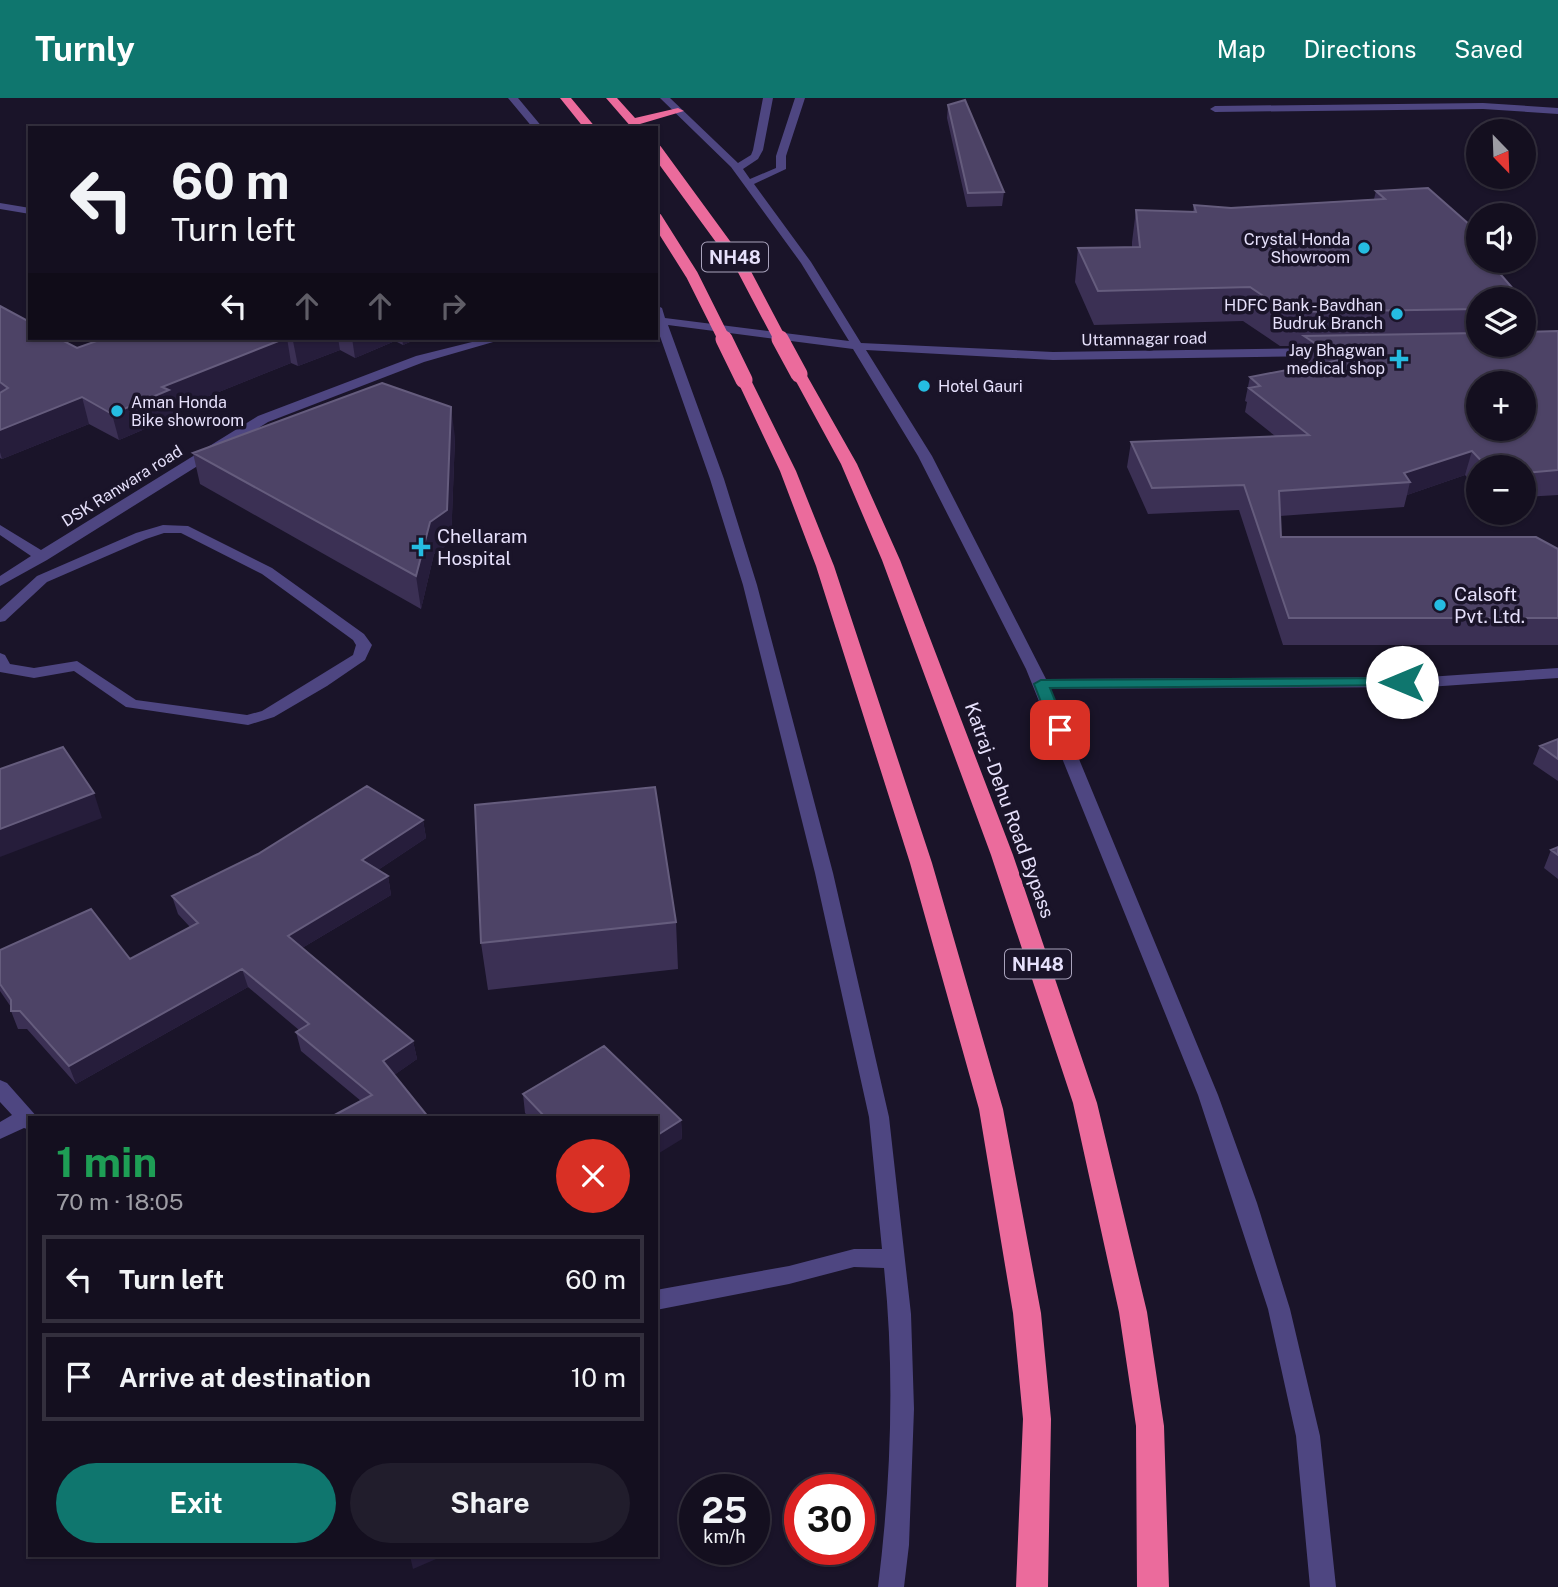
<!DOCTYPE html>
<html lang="en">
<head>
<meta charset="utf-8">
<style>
	body { margin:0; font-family:"Public Sans",sans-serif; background:#211d2c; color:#f1f3f6; height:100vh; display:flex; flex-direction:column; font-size:26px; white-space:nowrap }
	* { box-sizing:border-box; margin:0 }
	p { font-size:23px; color:#9d9ca4 }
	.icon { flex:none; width:38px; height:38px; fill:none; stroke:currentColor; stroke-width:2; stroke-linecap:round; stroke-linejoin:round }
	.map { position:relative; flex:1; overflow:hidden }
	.drawer { position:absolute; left:28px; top:1018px; width:630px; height:441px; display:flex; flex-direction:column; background:#140f1f; border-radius:0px; box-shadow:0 2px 5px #0004,0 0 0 2px #332f3d }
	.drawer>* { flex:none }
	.banner { position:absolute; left:28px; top:28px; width:630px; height:214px; border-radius:0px; box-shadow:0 2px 5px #0004,0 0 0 2px #332f3d; background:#140f1f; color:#f1f3f6; overflow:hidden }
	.needle { width:46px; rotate:157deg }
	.buttons { position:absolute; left:1466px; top:21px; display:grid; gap:14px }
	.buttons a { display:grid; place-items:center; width:70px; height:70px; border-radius:50%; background:#140f1f; box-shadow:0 2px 5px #0004,0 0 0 2px #332f3d; font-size:35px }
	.speed { position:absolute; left:679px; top:1376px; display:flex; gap:14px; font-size:35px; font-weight:700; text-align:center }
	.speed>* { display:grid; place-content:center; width:91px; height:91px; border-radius:50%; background:#140f1f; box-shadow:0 2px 5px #0004,0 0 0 2px #332f3d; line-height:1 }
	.speed small { font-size:18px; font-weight:400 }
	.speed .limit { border:10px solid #d22; background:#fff; color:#111 }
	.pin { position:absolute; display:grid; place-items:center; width:60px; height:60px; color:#fff; margin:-30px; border-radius:14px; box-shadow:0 4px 10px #0006 }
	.me { position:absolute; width:77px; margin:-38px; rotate:270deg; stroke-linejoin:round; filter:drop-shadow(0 0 5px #0008) }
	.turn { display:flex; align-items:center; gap:24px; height:147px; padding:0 28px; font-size:32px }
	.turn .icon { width:91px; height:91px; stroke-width:2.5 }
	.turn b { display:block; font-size:49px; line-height:60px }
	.lanes { display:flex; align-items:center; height:66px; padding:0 28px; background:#0003; justify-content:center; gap:35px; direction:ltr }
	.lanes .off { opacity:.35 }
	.round { display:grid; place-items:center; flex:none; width:74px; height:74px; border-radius:37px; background:#211d2c }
	.overview { display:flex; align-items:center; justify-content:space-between; height:119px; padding:0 28px }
	h1 { font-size:42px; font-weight:700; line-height:52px; color:#1e9e55 }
	.button { display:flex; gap:14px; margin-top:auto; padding:14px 28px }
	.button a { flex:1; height:80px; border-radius:42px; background:#0f766e; color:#fff; font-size:28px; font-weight:700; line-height:80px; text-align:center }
	.button a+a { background:#211d2c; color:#f1f3f6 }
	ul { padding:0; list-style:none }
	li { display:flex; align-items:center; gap:21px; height:88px; margin:0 14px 10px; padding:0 14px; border:4px solid #332f3d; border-radius:0px }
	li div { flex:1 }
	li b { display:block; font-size:26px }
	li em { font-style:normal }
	header { display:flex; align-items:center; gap:42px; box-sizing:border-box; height:98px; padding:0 35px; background:#0f766e; color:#fff }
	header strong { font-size:33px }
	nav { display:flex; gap:38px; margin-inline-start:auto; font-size:24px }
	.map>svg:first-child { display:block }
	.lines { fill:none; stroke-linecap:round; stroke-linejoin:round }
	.minor { fill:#4e4681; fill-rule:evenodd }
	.highway { fill:#eb6b9c; fill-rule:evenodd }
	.highway-bridge-far1 { stroke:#eb6b9c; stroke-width:12 }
	.highway-bridge { stroke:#eb6b9c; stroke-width:17 }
	.wall { fill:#3b3054 }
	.shaded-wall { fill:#261d3b }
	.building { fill:#4d4366; stroke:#655c7d; stroke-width:2; fill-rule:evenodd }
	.route { fill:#0f766e; stroke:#0a4d48; stroke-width:2 }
	.poi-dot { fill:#25bce1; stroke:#1a1429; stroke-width:2.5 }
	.labels { text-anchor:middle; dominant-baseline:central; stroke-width:7; stroke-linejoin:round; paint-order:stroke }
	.far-poi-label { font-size:16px; fill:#e6e0fb; stroke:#1a1429; text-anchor:end }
	.far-street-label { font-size:16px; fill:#e6e0fb; stroke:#1a1429 }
	.shield { fill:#1a1429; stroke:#a9a3bc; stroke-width:2 }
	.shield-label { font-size:18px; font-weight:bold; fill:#e6e0fb }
	.poi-label { font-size:19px; fill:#e6e0fb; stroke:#1a1429; text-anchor:start }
	.street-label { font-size:19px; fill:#e6e0fb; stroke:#1a1429 }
</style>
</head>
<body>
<header>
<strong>Turnly</strong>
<nav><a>Map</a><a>Directions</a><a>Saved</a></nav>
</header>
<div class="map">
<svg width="1558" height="1489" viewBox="0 0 1558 1489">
	<rect width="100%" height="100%" fill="#1a1429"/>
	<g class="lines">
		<path class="minor" d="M508,0h10l25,30h-10z
			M660,0h10l68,65 13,-8 2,-5 10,-52h10l-10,52 -5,9 -15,10 7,10 26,-11v-12l19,-58h10l-19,58v13l-32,15 57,78 50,81 192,9 270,-4 6,4 -6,4 -270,4 -187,-10 66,106 114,223 382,-2 130,-9v10l-130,9 -378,2 168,406 39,108 33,106 30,127 16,151h-26l-14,-151 -28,-127 -70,-214 -172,-426 -108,-213 -65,-107 -185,-24 56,154 33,106 76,288 56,244 22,197 3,95 -5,136 -5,42h-26c13,-105 17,-214 6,-319l-30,-1 -65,17 -133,26v-20l133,-24 65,-17h28l-13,-132 -54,-244 -72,-288 -33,-106 -54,-154v-20l6,3 3,10 184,23 -48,-78 -70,-96z
			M1483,5l75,5v6l-75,-5 -268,3 -5,-3 5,-3z
			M0,105l30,5v6l-30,-5z
			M488,240h19l-83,24 -156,60 -221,138 -47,26v-10l31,-20 -31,-21v-10l41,25 217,-134 158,-60z
			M163,427l25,1 84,42 92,66 8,11 -7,15 -38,26 -53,31 -26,8 -122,-18 -52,-36 -40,7 -34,-6v-19l5,2 5,9 24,4 43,-7 59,39 111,15 15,-4 91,-56 3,-10 -3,-5 -91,-66 -81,-41h-17l-18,6 -99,43 -42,39 -5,1v-12l37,-34 99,-43z
			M0,982l7,3 31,35h-8v12l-6,-2 -24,11v-17l12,-7 -12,-13z"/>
		<path class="highway" d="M560,0h11l25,30h-12z
			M606,0h11l18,20 43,-10 6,3 -44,13 4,4h-12z
			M799,272l7,4 51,90 43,96 113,295 84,248 50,209 17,114 5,161h-32l-1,-161 -17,-114 -46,-209 -82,-248 -109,-295 -41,-96 -49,-90z
			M744,278l7,4 45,91 38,95 98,297 71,246 38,204 10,106 -3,168h-32l7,-168 -10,-106 -34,-204 -69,-246 -94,-297 -36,-95 -43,-91z"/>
		<path class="highway-bridge-far1" d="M656,52l87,119 38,72
			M656,120l36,57 33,66"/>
		<path class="highway-bridge" d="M724,241l20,41
			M780,241l19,35"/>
	</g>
	<path class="wall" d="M948,7l56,87 -2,14 -35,1 -20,-89z
		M1376,93l103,70h26l-4,14 -22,24v46l79,-14v164l-34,2v-30h-45v24l-14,-16 -58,20 -3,12 -124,9 1,21 277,12v96h-275l-44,-135 -91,4 -21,-47 4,-25 144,-6 -30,-24 2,-10 -2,-1 5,-24 59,-11 -10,-7 2,-13h-21l-37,-25 -149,4 -19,-43 3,-34 54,-1v-5l4,-32 57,2 1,-7 37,3 143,-9z
		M1524,203l6,7 -6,22z
		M0,208l77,42 28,-10h314l-16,7 -8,-4 -40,17 -15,-8 -42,16 -7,-3 -117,47 1,6 -56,24 -30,-16 -87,35 -2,-1z
		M455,339l-4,105 -17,12 -13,55 -221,-125 -7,-31z
		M1558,641v42l-25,-17 7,-18z
		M423,722l3,18 -48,32 10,6 3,19 -89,53 111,93 4,18 -23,16 35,43 -68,-17 -60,-50 -5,-19 3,-2 -51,-43 -172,97 -49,-55h-9l-7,-18v-4l-11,-16v-41l130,9 60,-32 -12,-13 -6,-18z
		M1558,749v32l-14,-11 7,-18z
		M676,824l2,47 -190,21 -7,-47z
		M523,996l158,26 1,19 -26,-21h-126l-5,-5z"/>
	<path class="shaded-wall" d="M287,240l4,25 -117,47 1,6 -56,24 -7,-26 50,-27z
		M302,240h36l2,12 -42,16 -5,-25z
		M352,240h42l1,3 -40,17z
		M402,240h17l-16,7z
		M82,299l7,27 -87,35 -2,-7v-22z
		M451,309l4,30 -4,105 -17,12 -13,55 -5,-33 14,-54z
		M1472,353l-7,24 -58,20 3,-13 -6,-9z
		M94,695l8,25 -102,39v-28z
		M423,722l3,18 -60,40 -4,-18z
		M388,778l3,19 -99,59 -4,-18z
		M242,871l6,18 -172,97 -7,-18z
		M413,943l4,18 -30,21 -4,-19z
		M681,1022l1,19 -26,16v-19z
		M410,1458h33l-30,13z"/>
	<path class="building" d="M965,2l39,92 -36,1 -20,-88z
		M1428,90l51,45v28h10l33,38h-43v10l-192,3 -37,-25 -152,4 -20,-43 62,-1 -4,-37 60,2 -2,-7 37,3 154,-9 -9,-8z
		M1524,203l6,7 -6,1z
		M0,208l30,16v16h28l19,10 28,-10h181l-124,49 7,3 -57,24 -30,-17 -82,33v-37l8,-5 -8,-6z
		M1558,233v139l-34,3v-6h-37l-15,-16 -68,22 6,9 -131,9 2,46h255l22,12v69h-269l-45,-133 -92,3 -21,-46 178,-7 -60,-47 11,-2 -10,-9 90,-17 -36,-24 175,-3v12h45v-13zM1479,285h45v46h-45z
		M287,240h15l-9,3z
		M382,285l69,24 -4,103 -17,12 -14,54 -223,-123z
		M1558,641v20l-18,-13z
		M63,649l31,46 -94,36v-60z
		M367,688l56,34 -61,40 26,16 -100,60 125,105 -30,20 46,57h-100l43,-23 -76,-63 13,-8 -67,-55 -173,97 -49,-55h-9v-11l-11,-16v-34l91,-41 39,50 68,-36 -26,-27 86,-42z
		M655,689l21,135 -195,21 -6,-138z
		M1558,749v8l-7,-5z
		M604,948l77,74 -25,16v-18h-110l-23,-24z"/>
	<path class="route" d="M1402,580l5,1v6l-357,3 17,42 -7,5 -8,-5 -18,-46 7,-4z"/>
	<g class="poi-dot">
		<circle cx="1364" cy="150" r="7"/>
		<circle cx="1397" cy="216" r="7"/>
		<path d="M1395.5 250.5h7v7h7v7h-7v7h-7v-7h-7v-7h7z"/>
		<circle cx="924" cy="288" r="7"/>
		<circle cx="117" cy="313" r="7"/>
		<path d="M417.5 438.5h7v7h7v7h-7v7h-7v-7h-7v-7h7z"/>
		<circle cx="1440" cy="507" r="7"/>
	</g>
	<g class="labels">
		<g class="far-poi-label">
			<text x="1350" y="141">Crystal Honda<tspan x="1350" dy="18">Showroom</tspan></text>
			<text x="1383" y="207">HDFC Bank - Bavdhan<tspan x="1383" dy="18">Budruk Branch</tspan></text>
			<text x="1385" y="252">Jay Bhagwan<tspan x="1385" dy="18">medical shop</tspan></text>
			<text x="938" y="288" text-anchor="start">Hotel Gauri</text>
			<text x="131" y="304" text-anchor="start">Aman Honda<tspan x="131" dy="18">Bike showroom</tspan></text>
		</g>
		<g class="far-street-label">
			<text transform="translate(1144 241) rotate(-1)">Uttamnagar road</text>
			<text transform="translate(122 388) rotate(-32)">DSK Ranwara road</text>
		</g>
		<g class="shield">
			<rect x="702" y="144.5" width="66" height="29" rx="5"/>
			<rect x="1005" y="851.5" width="66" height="29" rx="5"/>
		</g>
		<g class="shield-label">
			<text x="735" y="159">NH48</text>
			<text x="1038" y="866">NH48</text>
		</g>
		<g class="poi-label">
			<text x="437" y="438">Chellaram<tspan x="437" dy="22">Hospital</tspan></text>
			<text x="1454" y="496">Calsoft<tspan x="1454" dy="22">Pvt. Ltd.</tspan></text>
		</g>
		<g class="street-label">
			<text transform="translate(1010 712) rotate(70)">Katraj - Dehu Road Bypass</text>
		</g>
	</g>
</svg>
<div class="buttons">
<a><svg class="needle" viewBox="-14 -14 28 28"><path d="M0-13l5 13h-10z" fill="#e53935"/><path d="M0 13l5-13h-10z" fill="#9d9ca4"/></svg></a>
<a><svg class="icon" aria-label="sound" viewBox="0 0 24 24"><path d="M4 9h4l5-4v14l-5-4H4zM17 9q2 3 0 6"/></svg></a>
<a><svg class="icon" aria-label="layers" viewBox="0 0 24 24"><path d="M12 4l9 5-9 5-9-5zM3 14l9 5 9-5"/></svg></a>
<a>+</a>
<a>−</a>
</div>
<div class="speed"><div>25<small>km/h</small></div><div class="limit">30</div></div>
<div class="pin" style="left:1060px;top:632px;background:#d93025"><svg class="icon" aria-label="arrive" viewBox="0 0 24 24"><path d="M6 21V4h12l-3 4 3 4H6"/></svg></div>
<svg class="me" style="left:1402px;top:584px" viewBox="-20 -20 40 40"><circle r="19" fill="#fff"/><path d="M0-13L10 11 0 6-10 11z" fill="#0f766e"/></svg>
<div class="banner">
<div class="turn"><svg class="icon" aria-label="left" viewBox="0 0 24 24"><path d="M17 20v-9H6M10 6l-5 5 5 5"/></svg><div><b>60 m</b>Turn left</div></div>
<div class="lanes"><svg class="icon" aria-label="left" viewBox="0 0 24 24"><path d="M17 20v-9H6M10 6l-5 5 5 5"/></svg><svg class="icon off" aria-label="ahead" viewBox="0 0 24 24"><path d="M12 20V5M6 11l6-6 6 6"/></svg><svg class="icon off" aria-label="ahead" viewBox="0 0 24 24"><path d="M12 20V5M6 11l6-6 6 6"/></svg><svg class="icon off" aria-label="right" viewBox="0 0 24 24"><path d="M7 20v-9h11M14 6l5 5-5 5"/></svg></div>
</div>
<section class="drawer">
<div class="overview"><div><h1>1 min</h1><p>70 m · 18:05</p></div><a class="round" style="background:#d93025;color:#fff"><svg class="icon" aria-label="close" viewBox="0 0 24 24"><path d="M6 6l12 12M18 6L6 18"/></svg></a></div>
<ul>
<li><svg class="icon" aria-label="left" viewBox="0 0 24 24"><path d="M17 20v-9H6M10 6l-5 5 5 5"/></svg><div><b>Turn left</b></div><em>60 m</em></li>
<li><svg class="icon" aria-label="arrive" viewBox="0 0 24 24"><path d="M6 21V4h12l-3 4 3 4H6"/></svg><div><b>Arrive at destination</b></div><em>10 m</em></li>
</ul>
<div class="button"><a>Exit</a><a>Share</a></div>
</section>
</div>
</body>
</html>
